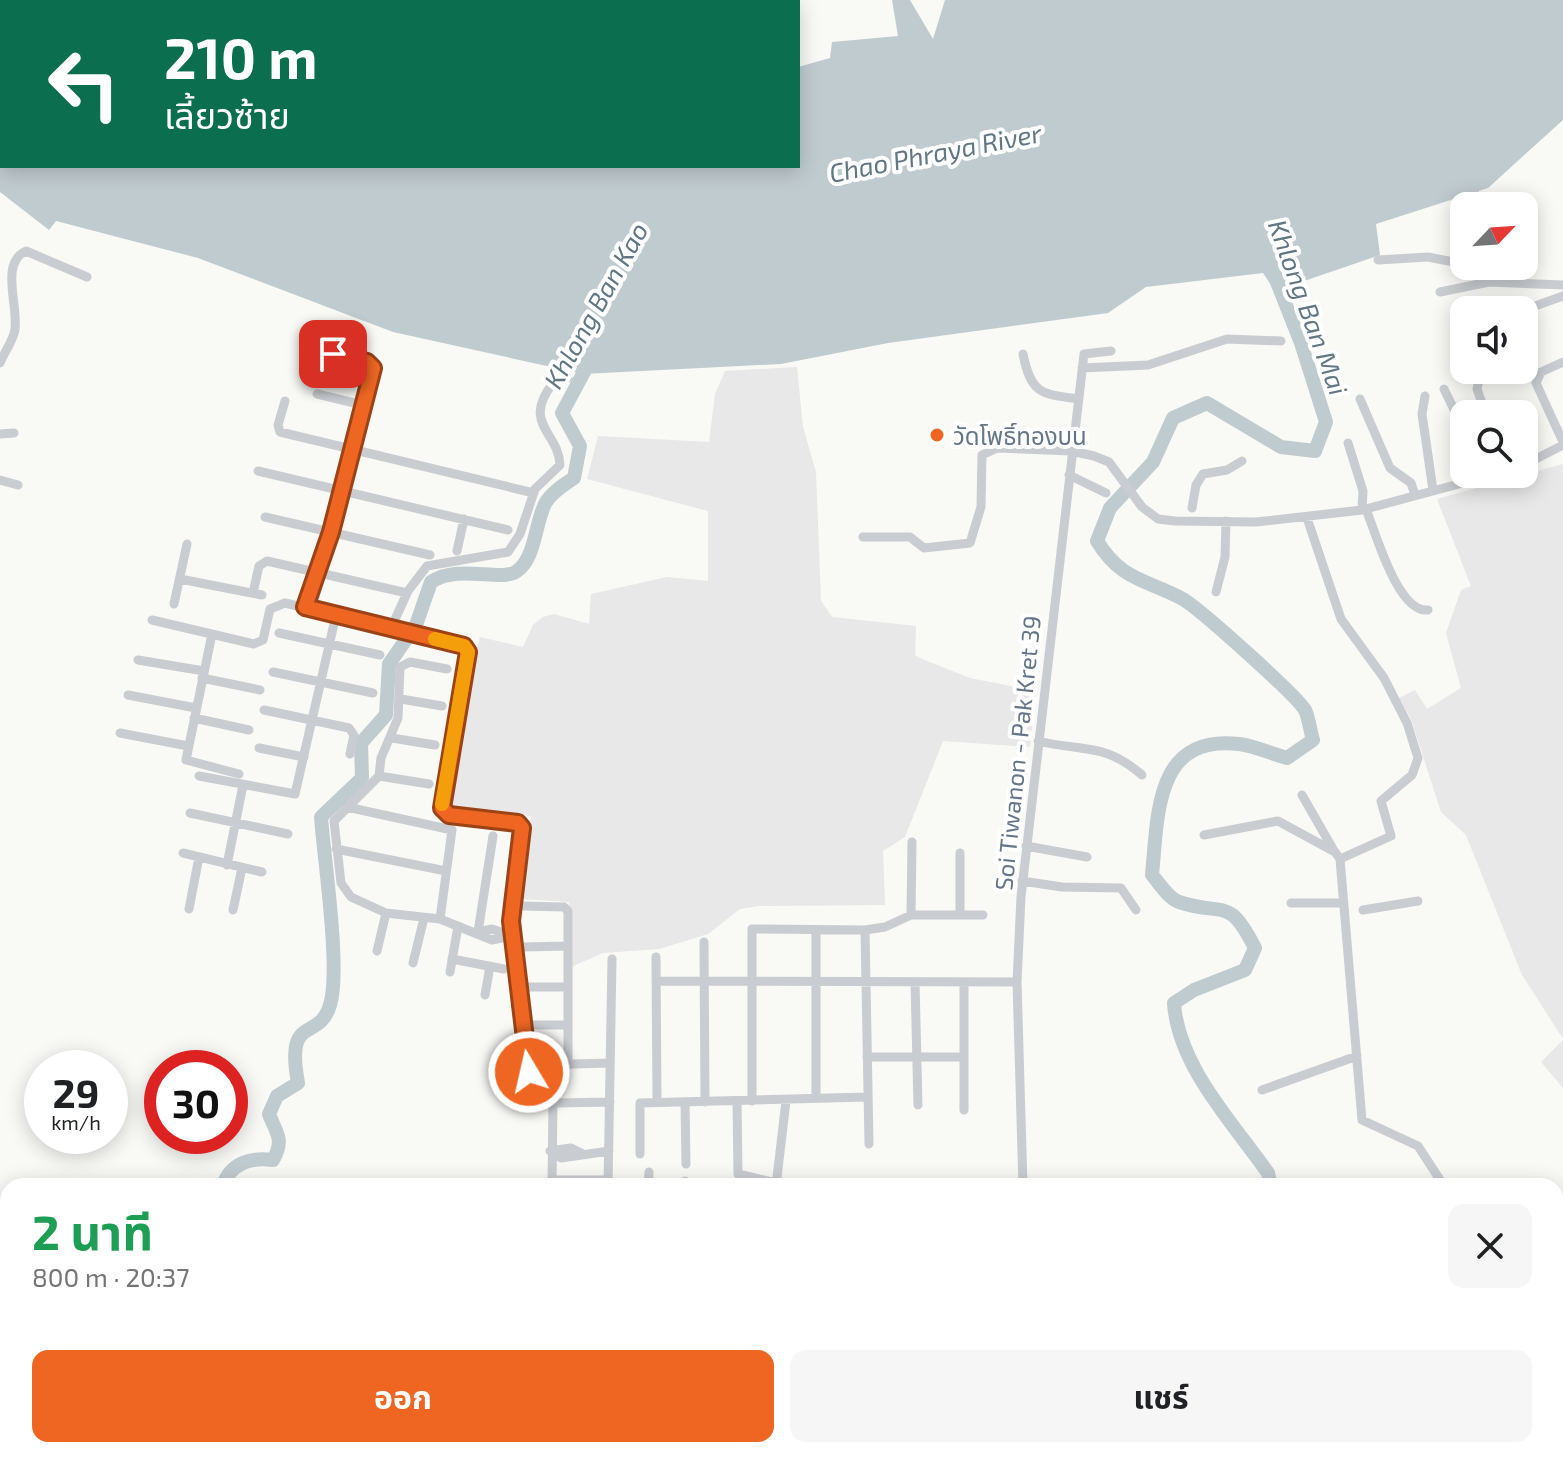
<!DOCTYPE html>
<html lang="th">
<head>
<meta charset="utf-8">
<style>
	body { margin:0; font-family:"Exo 2","Noto Sans Thai",sans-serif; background:#f6f6f6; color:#202124; height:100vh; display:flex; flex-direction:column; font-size:30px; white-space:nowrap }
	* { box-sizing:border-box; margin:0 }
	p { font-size:26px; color:#757577 }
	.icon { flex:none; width:44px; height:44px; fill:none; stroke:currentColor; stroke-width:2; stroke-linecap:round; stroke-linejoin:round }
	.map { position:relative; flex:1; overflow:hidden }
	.side { position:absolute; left:0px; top:1178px; width:1564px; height:280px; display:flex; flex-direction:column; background:#fff; border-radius:24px 24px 0 0; box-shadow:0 4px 20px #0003 }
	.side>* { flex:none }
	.top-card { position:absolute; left:0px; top:0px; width:800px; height:168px; box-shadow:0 4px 20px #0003; background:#0b6e4f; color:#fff; overflow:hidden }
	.needle { width:52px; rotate:65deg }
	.tools { position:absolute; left:1450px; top:192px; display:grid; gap:16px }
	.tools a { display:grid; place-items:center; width:88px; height:88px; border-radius:16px; background:#fff; box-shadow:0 4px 20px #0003; font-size:40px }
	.speed { position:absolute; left:24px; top:1050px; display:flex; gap:16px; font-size:40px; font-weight:700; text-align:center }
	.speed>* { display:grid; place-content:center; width:104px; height:104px; border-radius:50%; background:#fff; box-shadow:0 4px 20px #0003; line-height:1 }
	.speed small { font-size:20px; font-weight:400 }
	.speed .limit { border:12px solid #d22; background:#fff; color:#111 }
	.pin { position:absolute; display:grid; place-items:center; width:68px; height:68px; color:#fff; margin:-34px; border-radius:16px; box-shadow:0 4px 12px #0006 }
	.me { position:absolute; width:88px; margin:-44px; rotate:351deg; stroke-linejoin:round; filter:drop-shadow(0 0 6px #0008) }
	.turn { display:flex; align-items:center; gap:28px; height:168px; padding:0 32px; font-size:36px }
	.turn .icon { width:104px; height:104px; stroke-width:2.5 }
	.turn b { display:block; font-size:56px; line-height:68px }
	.round { display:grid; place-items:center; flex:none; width:84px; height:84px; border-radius:16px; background:#f6f6f6 }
	.head { display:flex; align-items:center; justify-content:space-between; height:136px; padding:0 32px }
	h1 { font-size:48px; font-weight:700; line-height:60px; color:#1e9e55 }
	.action { display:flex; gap:16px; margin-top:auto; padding:16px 32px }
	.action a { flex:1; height:92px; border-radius:16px; background:#e62; color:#fff; font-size:32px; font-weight:700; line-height:92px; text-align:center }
	.action a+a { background:#f6f6f6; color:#202124 }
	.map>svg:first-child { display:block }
	.built { fill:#e7e8e7 }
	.water { fill:#c0cbd0 }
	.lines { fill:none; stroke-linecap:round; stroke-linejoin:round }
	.river { stroke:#c0cbd0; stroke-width:14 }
	.street { stroke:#c9ccd0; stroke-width:9 }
	.primary { stroke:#d6dbe0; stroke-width:14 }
	.route-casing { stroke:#9b4216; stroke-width:20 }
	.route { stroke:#e62; stroke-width:14 }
	.slow { stroke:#f59e0b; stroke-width:14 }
	.poi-dot { fill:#e62; stroke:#fff; stroke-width:3 }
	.labels { text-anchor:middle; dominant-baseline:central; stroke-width:8; stroke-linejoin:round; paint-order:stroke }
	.poi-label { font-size:24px; fill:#667689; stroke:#fff; text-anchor:start }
	.street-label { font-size:24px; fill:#667689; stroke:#fff }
	.water-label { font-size:26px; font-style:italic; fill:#627784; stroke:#fff }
</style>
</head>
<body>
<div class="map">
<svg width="1563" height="1458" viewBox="0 0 1563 1458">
	<rect width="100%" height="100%" fill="#f9f9f6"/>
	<path class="built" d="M388,0h262l-262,2z
		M797,367l6,60 13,45 5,129 11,16 84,9 -1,29 7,4 48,19 66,13 -6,56 -87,-6 -38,96 -22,14 2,54 -126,1 -19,3 -32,25 -49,15 -56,4 -32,14 -2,-65 -48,-3 10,-83 -87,-9 19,-109 17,-61 43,10 10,-22 10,-8 11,-3 35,10 2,-30 76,-17 41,4v-70l-121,-32 11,-43 111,6 6,-48 10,-23z
		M1563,464v575l-41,-64 -56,-140 -25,-23 -30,-93 -12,-21 16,-8 12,19 34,-21 -15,-55 15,-43 10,-4 -34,-87z
		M1563,1040v48l-22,-26z
		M1556,1353h7v105h-126l-2,-8h121z
		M523,1450h220l1,8h-221z
		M888,1450h62v8h-52l-11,-4z"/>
	<path class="water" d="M0,0l374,2h-372v164h796v-99l32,-9 2,-16 66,-6 -6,-36h18l23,39 12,-39h618v120l-75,68 -112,36 4,31 -105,36 -12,-18 -117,14 -38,26 -220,30 -107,21 -198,10 -190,-42 -195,-74 -142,-37 -7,9 -49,-38z"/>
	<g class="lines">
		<path class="river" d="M223,1186c7,-23 28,-29 50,-26 12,-21 3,-27 -4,-46l8,-18 21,-13c-13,-71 21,-40 32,-78 11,-35 -6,-146 -9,-188l41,-39 -1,-35 25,-28 3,-51 27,-39 15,-43c28,-19 70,1 86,-11 19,-13 18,-50 29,-69 7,-11 18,-17 28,-24l6,-32 -18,-33 29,-54
			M1271,1186l-3,-13c-35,-50 -90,-107 -94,-170l20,-13 51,-20 10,-22c-27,-53 -30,-31 -76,-46 -10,-3 -20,-19 -27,-27 6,-61 3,-141 87,-131 16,2 33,10 48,14l26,-18c-3,-9 -4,-22 -8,-30 -8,-14 -108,-104 -124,-112 -37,-19 -60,-18 -84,-57l13,-33 43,-46 20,-44 34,-15 74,44 34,4 11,-29 -25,-79 -28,-71
			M1312,1450l2,8
			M66,1458l3,-8"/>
		<path class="street" d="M1464,224l-7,-21 19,-8
			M1378,260l50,-3 36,7
			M1468,266l21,16
			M1483,266l16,15
			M1440,292l49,-10 74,3
			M1524,310l39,-14
			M1023,354c8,40 18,40 56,45
			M1563,362l-22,10 -5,11 27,59
			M0,363c4,-11 14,-23 15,-34 3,-26 -15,-66 11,-78l61,26
			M1082,368l66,-3 79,-26 54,2
			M1481,370l-4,19 9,25
			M1444,389l20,41
			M317,394l46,11
			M1425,396l-3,18 11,76
			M1360,399l30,69 21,15 4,12
			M285,401l-7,24 2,7 254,61
			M0,434l14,-1
			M1348,443l15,48 -1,19
			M1524,465l39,-20
			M258,471l250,59
			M1069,475l37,18
			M0,480l18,5
			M1192,508l4,-23 7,-11 24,-4 15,-9
			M1366,509c10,25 32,104 62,101
			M265,517l165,38
			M1307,518l34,101 43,59 23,45 11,35 -6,17 -31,26 10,35 -51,23 22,261 56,26 26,40
			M863,537h47l14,11 46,-5 11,-36 1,-52 15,-7 74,3 23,5 15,6 33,45 16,12 17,2 81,1 106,-12 134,-36
			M457,551l7,-32
			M180,579l82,16
			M1216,592l9,-35 1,-36
			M253,593l6,-27 8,-5 140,32
			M174,604l13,-60
			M305,607l14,-37
			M312,609l61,-241 -6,-6 -34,-8
			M152,620l102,24 9,-4 7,-31 15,-6 179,43 3,12 -25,150 7,7 69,8 4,5 -10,81v42l17,121 24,28 -1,86
			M391,628l17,-37 19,-25 81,-14 12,-18 15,-45 25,-24c-1,-33 -39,-41 -7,-82l15,-5
			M279,633l101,22
			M212,634l-26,126 53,14
			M138,660l66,11
			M447,669l-37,-7 -10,5 -2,51 -17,40 -2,18 -45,45 7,62 10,14 35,16 54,6 52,21 20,-4
			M273,672l100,21
			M202,678l58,12
			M128,695l68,13
			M401,699l41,7
			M264,710l85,18 5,7 -4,19
			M194,718l55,12
			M120,733l68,13
			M392,738l43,7
			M1038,741c44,11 66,1 104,34
			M259,748l45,9
			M199,776l96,18 41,-179
			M379,776l50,8
			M1302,795l31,54
			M347,807l105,23 -12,89
			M190,813l98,21
			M1204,835l74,-14 57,31 5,7
			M1026,846l61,11
			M336,849l110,22
			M183,853l79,19
			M227,865l16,-80
			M1022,881l40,6 59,1 15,22
			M1291,903h52
			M523,906l41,1 4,4v153
			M189,909l10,-52
			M233,910l9,-42
			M1363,910l55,-9
			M911,915l1,-73
			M960,915v-62
			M865,930l4,214
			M478,932l15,-96
			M478,932l14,-3 20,7
			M704,942l1,160
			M523,947l45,-1
			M377,951l9,-38
			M656,957l1,145
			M452,959l52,10
			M413,963l11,-45
			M450,972l8,-46
			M656,981l361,1
			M915,982l3,123
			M964,982v128
			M528,987h40
			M485,995l5,-29
			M532,1025h36
			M867,1057h97
			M536,1065l74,-2
			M1262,1090l95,-34
			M816,1098v-168
			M737,1101l1,73 38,9
			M752,1101v-172l113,1 20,-3 26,-12h72
			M685,1102l1,62
			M558,1103l52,-1
			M550,1151l11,7 48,-7
			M550,1151l21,-3 12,6
			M640,1154v-51l227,-6
			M552,1180h56
			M608,1186l4,-227
			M648,1186l1,-14
			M685,1186v-5
			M776,1186l10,-85
			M1023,1186l-6,-204 4,-85 63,-543 27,-3
			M0,1400h8
			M749,1450l1,8
			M1442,1450l4,8
			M0,1455l51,2
			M341,1458l1,-8
			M412,1458v-8
			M487,1458v-8"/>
		<path class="primary" d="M31,2l1,-2
			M0,85l2,-5
			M0,1269h8
			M0,1284h8
			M1556,1324h7
			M1556,1338h7"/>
	</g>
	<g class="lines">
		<g class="route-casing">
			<path id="route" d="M333,354l34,8 6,6 -42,164 -26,75 159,39 4,6 -26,156 7,7 69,8 4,5 -11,93 18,151"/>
		</g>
		<use href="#route" class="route"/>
		<path class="slow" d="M435,639l29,7 4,6 -26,152"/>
	</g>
	<circle class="poi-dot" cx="937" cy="435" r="8"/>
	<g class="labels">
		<g class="poi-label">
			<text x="953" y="435">วัดโพธิ์ทองบน</text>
		</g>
		<g class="street-label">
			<text transform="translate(1017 753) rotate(-84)">Soi Tiwanon - Pak Kret 39</text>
		</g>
		<g class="water-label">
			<text transform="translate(935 152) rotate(-11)">Chao Phraya River</text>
			<text transform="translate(595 305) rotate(-61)">Khlong Ban Kao</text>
			<text transform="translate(1309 307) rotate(70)">Khlong Ban Mai</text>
		</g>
	</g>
</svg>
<div class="tools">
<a><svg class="needle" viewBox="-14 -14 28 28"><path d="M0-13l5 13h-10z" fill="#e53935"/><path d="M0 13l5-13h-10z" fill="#757577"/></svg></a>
<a><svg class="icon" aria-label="sound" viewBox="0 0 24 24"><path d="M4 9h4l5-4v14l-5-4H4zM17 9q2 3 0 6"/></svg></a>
<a><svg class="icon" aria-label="search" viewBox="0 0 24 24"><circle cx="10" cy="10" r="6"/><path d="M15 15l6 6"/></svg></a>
</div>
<div class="speed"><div>29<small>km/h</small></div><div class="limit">30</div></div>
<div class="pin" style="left:333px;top:354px;background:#d93025"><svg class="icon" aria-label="arrive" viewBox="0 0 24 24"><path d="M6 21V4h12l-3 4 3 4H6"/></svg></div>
<svg class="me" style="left:529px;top:1072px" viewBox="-20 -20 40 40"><circle r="17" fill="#e62" stroke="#fff" stroke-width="3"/><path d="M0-11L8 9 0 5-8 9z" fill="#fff"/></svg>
<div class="top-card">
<div class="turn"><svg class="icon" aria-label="left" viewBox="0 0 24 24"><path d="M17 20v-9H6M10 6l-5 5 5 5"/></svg><div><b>210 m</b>เลี้ยวซ้าย</div></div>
</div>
<section class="side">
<div class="head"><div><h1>2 นาที</h1><p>800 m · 20:37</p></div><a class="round"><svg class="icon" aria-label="close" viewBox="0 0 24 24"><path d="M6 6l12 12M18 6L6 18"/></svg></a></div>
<div class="action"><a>ออก</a><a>แชร์</a></div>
</section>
</div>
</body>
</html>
